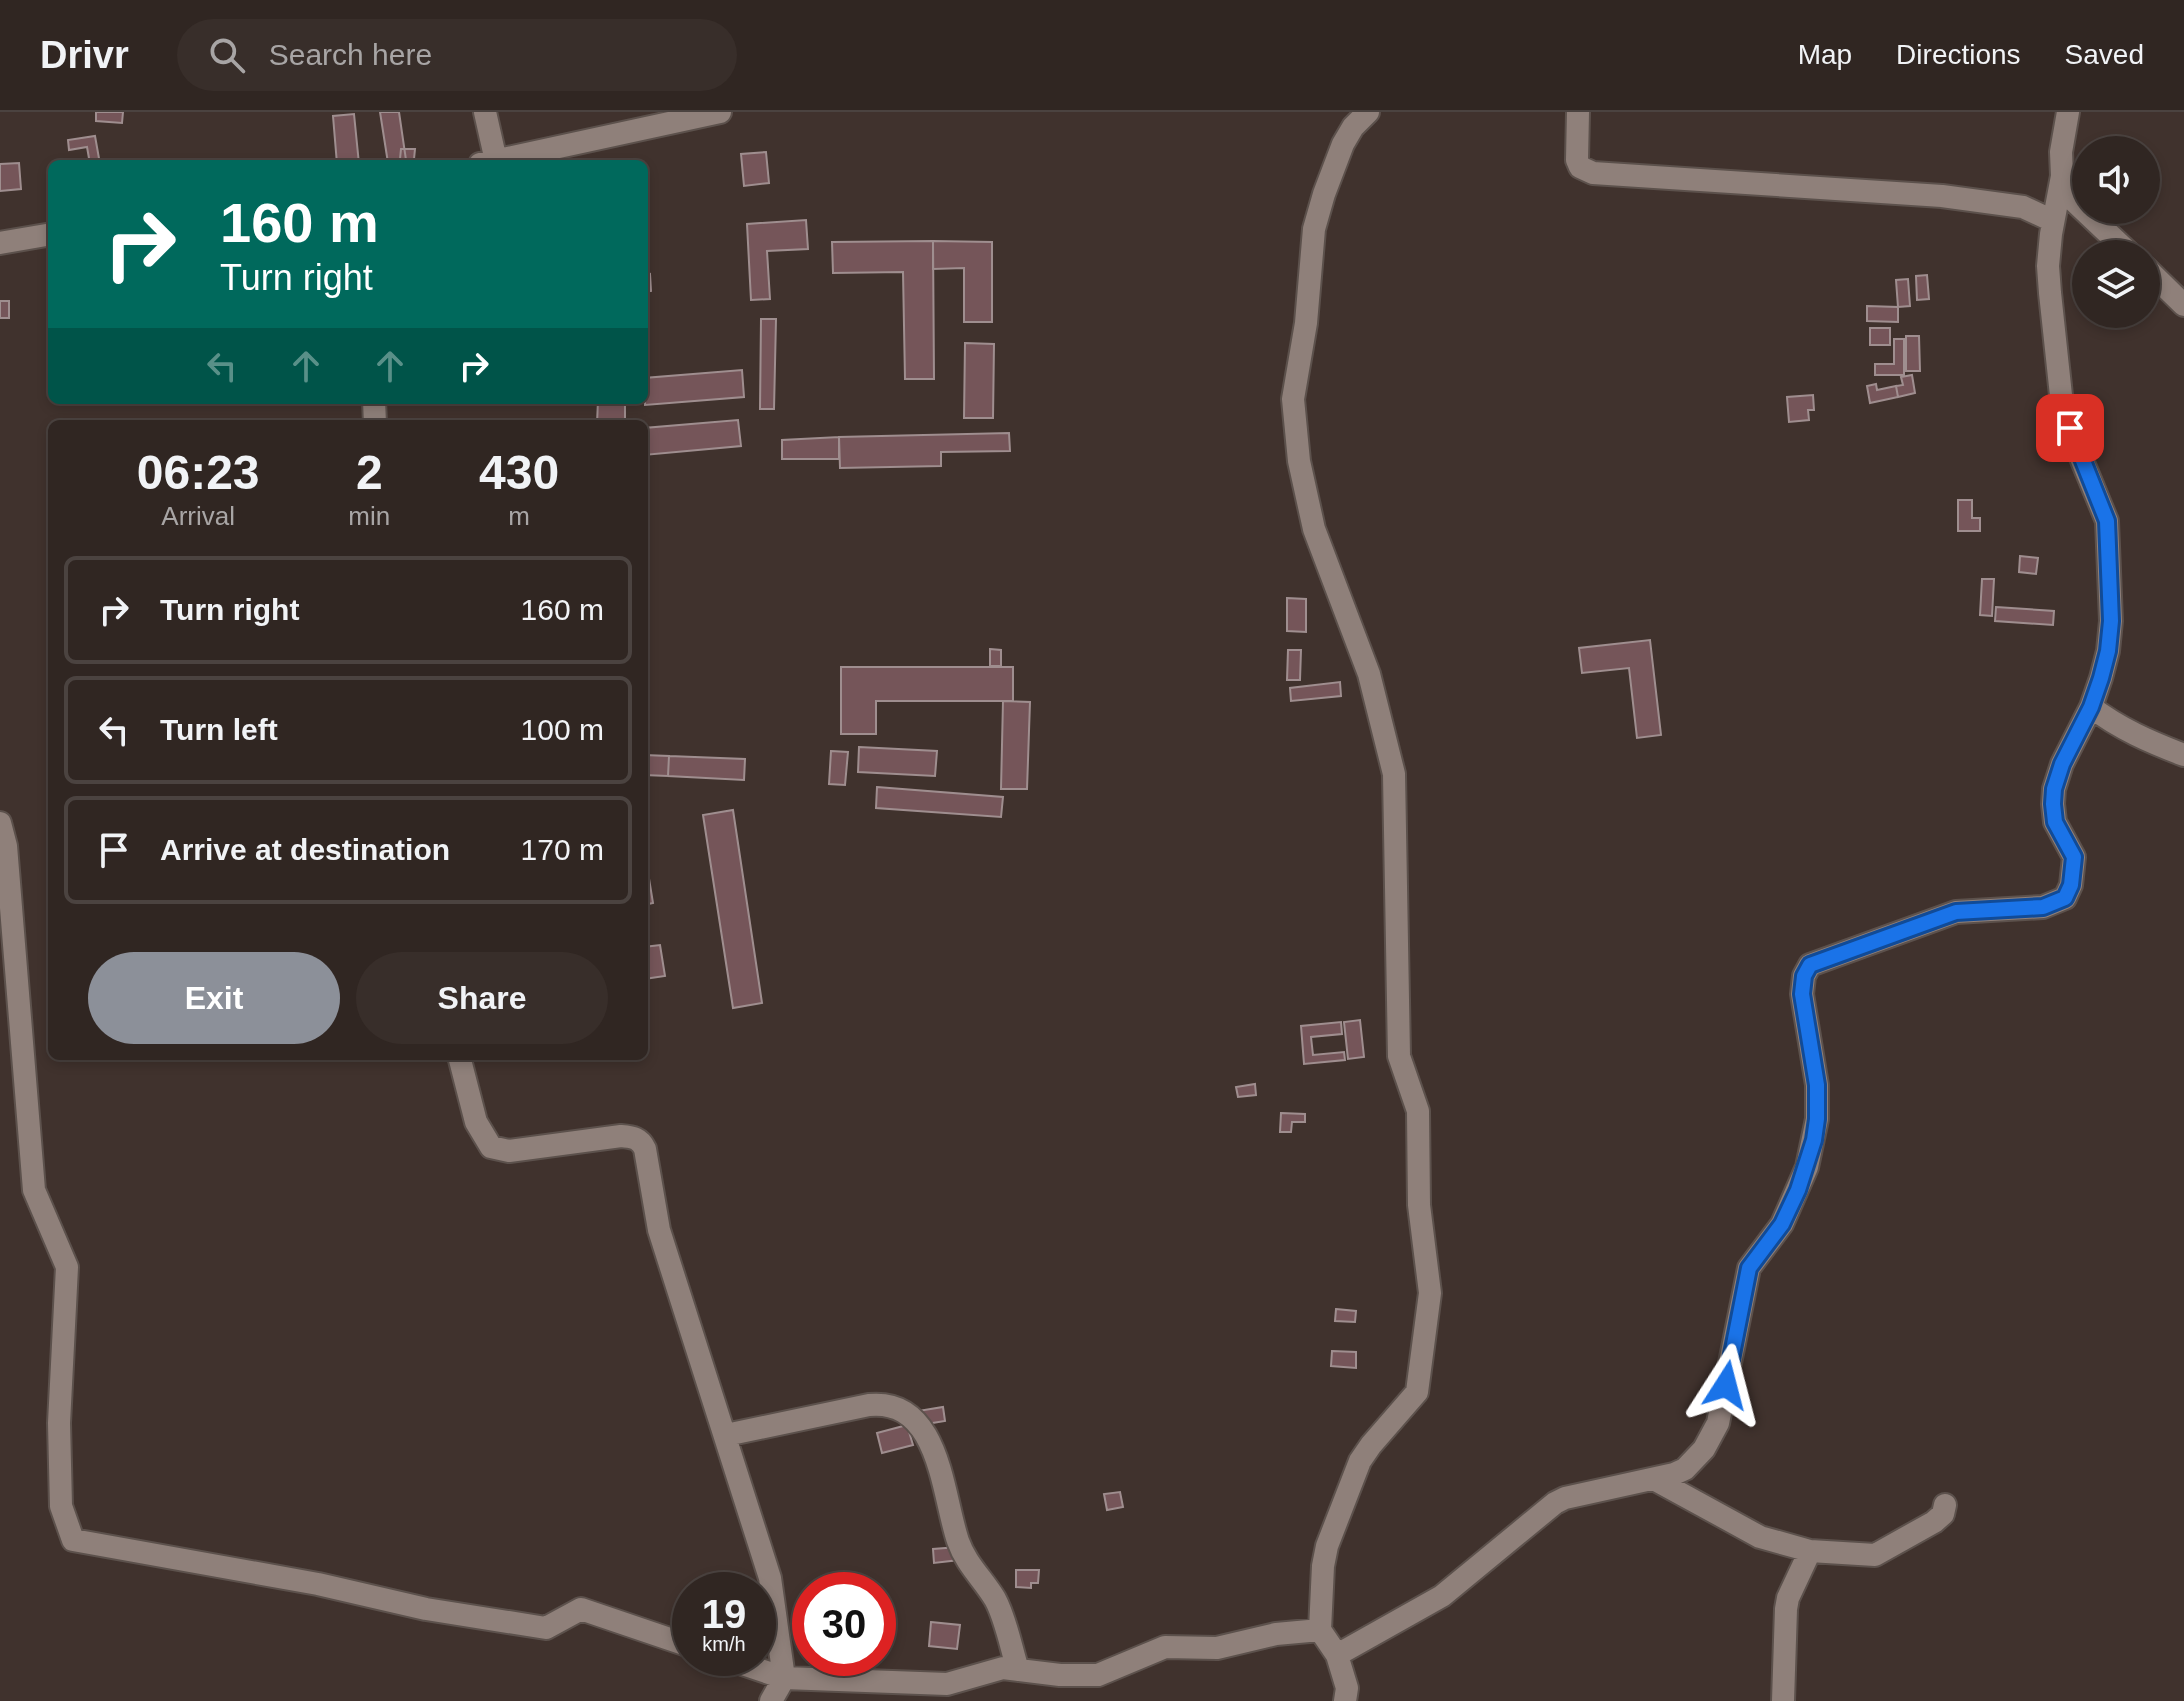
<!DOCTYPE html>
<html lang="en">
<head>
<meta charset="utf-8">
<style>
	body { margin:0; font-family:Helvetica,sans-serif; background:#382e2a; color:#f1f3f6; height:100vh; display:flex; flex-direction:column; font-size:30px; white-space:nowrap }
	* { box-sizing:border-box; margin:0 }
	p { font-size:26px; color:#a8a5a5 }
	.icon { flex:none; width:44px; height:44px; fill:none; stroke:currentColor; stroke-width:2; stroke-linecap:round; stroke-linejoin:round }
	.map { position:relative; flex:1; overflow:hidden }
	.drawer { position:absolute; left:48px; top:308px; width:600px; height:640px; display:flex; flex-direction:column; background:#302622; border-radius:12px; box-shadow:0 4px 12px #0003,0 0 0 2px #4b4340 }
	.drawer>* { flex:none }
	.guide { position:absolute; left:48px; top:48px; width:600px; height:244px; border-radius:12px; box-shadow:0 4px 12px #0003,0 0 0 2px #4b4340; background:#00695c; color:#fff; overflow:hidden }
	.fabs { position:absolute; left:2072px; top:24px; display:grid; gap:16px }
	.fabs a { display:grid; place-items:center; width:88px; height:88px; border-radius:50%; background:#302622; box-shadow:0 4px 12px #0003,0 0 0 2px #4b4340; font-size:40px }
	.speed { position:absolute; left:672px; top:1460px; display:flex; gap:16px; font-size:40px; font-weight:700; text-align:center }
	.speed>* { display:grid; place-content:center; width:104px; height:104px; border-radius:50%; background:#302622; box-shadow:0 4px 12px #0003,0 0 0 2px #4b4340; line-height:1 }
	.speed small { font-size:20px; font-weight:400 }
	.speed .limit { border:12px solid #d22; background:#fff; color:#111 }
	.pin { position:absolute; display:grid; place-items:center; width:68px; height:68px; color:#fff; margin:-34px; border-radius:16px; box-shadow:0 4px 12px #0006 }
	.me { position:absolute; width:88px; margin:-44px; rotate:9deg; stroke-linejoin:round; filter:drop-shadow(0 0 6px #0008) }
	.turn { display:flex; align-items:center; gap:28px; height:168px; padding:0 40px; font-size:36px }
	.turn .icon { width:104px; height:104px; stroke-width:2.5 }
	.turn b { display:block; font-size:56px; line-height:68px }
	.lanes { display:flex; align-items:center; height:76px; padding:0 40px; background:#0003; justify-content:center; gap:40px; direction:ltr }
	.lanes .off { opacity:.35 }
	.eta { display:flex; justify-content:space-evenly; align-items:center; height:136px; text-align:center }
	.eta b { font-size:48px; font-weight:700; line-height:56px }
	.primary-button { display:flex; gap:16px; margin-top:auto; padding:16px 40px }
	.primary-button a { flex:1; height:92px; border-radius:48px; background:#8c9099; color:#fff; font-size:32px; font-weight:700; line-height:92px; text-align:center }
	.primary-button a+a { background:#382e2a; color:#f1f3f6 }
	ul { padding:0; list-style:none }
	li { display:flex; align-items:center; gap:24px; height:108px; margin:0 16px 12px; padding:0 24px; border:4px solid #4b4340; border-radius:12px }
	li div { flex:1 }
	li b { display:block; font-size:30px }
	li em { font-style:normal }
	header { display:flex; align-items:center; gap:48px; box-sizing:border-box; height:112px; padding:0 40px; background:#302622; border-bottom:2px solid #4b4340 }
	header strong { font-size:38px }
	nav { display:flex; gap:44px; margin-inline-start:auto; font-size:28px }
	.search { width:560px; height:72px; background:#382e2a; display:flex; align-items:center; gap:20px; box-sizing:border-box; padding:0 28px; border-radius:44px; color:#a8a5a5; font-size:30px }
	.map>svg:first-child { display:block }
	.building { fill:#755559; stroke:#9f8e8f; stroke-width:2 }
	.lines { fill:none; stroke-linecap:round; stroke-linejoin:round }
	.minor-casing { stroke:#5c514c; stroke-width:26 }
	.minor { stroke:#8f807a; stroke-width:22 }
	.route-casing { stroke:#114b97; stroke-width:20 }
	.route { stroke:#1a73e8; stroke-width:14 }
</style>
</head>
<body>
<header>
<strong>Drivr</strong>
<div class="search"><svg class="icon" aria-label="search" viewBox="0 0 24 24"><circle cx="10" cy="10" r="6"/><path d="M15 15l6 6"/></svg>Search here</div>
<nav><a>Map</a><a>Directions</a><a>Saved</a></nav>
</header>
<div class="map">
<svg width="2184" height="1589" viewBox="0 0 2184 1589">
	<rect width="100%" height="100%" fill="#40322d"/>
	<path class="building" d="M96,0h27l-1,11 -26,-2z
		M380,0h19l7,48 -18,3z
		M354,2l5,50h-22l-4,-48z
		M95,24l5,28h-10l-3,-17 -18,3 -1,-10z
		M401,37h14l-1,10h-14z
		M766,40l3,31 -25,3 -3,-32z
		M19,51l2,26 -21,2v-27z
		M806,108l2,29 -41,2 3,48 -19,1 -4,-76z
		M933,129l59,1v80h-28v-54l-31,1z
		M933,129l1,138h-29l-2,-107 -70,1 -1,-31z
		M650,162l1,17 -7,1v-17z
		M1927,163l2,24 -12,1 -1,-24z
		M1908,167l2,27 -12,1 -2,-27z
		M0,189h9v17h-9z
		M1867,194l31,1v15l-31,-1z
		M761,207h15l-2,90h-14z
		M1870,216h20v17h-20z
		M1906,224h13l1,35h-14z
		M1894,227h10v36h-29v-11h19z
		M965,231l29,1 -1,74h-29z
		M742,258l2,27 -99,8 -1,-27z
		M1912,263l3,18 -17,4 -2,-11 7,-1 -2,-8z
		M1876,272l1,6 19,-4 2,11 -28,6 -3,-17z
		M1813,283l1,15h-6l1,10 -20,2 -2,-25z
		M598,288h27v24h-28z
		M738,308l3,26 -97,9v-27z
		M1009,321l1,18 -69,1v14l-101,2 -1,-31z
		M839,325v22h-57v-19z
		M1958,388h14v18h8v13h-22z
		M2020,444l18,2 -2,16 -17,-2z
		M1982,467h12l-2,37 -12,-1z
		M1287,486l19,1v33l-19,-1z
		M1996,495l58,4 -1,14 -58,-4z
		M1650,528l11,95 -24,3 -8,-70 -47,5 -3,-25z
		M990,537l11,1v16h-11z
		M1288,538h13l-1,30h-13z
		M841,555h172v34h-137v33h-35z
		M1340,570l1,14 -50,5 -1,-13z
		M1003,589l27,1 -3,87h-26z
		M859,635l78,4 -2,25 -77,-4z
		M831,639l17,1 -3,33 -16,-1z
		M644,643l25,1 -1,20 -24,-1z
		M669,644l76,3 -1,21 -76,-4z
		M877,675l126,10 -2,20 -125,-9z
		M733,698l29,193 -29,5 -30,-193z
		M644,736l9,55 -9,2z
		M660,833l5,31 -21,3v-32z
		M1360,908l4,37 -16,2 -4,-37z
		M1341,910l1,12 -31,3 2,18 31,-3 1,8 -41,4 -3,-38z
		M1255,972l1,11 -18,2 -2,-10z
		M1281,1001l24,1v8h-13l-1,10h-11z
		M1336,1197l20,2 -1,11 -20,-1z
		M1332,1239l24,1v16l-25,-2z
		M943,1295l2,14 -25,4 -2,-14z
		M907,1313l6,20 -31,8 -5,-20z
		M1120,1380l3,15 -16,3 -3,-16z
		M958,1435l1,13 -25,3 -1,-14z
		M1016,1458h23l-1,13h-7v5l-15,-1z
		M931,1510l29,3 -3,24 -28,-3z"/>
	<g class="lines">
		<g class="minor-casing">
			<path id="minor" d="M485,0l11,49
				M1578,0l-1,48 3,7 13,6 349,23 81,11 30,14
				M480,52l240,-52
				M2062,64l12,25 56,53
				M0,131l52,-9
				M2146,156l38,37
				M374,288l1,24
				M2091,595c29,22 59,35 93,48
				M0,711l6,23 28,344 33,77 -8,156 2,83 12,34 245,44 108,25 120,19 35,-19 109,37
				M459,944l17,66 15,25 18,4 112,-15c12,1 19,2 24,13l14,81 111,348 14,100 -13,23
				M726,1323l143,-30c71,-7 73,89 89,136 8,23 25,38 37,58 11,20 16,49 23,71
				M1654,1367l106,58 50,14 65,4 59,-33 9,-8 2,-9
				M1337,1543l105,-59 113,-93 10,-5 109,-24 11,-5 19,-20 14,-26 31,-155 33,-44 25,-57 10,-48v-34l-15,-91 2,-18 6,-11 146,-53 87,-5 22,-9 6,-13 3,-28 -19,-35 -2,-18 1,-15 8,-25 29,-57 10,-29 7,-27 3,-30 -4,-100 -44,-107 -13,-121 -2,-27 3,-32 11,-58 -1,-24 7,-40
				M725,1546l59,20 163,6 56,-16 57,7h38l67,-28 52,1 59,-14 44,-4
				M1345,1589l2,-13 -10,-33 -17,-25 3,-64 4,-20 33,-85 11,-16 46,-53 13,-99 -11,-88 -1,-94 -19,-55 -5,-282 -25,-100 -55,-145 -15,-68 -6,-62 13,-76 8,-94 10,-35 19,-50 10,-17 15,-15
				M1783,1589l3,-92 2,-11 22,-47"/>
		</g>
		<use href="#minor" class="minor"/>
	</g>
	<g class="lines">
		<g class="route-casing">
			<path id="route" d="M1726,1273l23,-117 33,-44 16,-34 16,-50 3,-21v-34l-15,-91 2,-18 6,-11 146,-53 87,-5 22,-9 6,-13 3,-28 -19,-35 -2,-18 1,-15 8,-25 29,-57 10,-29 7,-27 3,-30 -4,-100 -37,-93"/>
		</g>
		<use href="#route" class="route"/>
	</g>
</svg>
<div class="fabs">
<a><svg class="icon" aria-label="sound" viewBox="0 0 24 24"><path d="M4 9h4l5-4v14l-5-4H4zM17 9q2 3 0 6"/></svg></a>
<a><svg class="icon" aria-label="layers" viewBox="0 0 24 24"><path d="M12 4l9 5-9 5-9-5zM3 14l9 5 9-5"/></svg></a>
</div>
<div class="speed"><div>19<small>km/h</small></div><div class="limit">30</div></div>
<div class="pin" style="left:2070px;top:316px;background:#d93025"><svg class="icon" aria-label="arrive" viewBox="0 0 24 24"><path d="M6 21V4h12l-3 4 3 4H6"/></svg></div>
<svg class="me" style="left:1726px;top:1273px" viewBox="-20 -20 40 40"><path d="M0-17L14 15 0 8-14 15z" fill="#1a73e8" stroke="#fff" stroke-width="4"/></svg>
<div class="guide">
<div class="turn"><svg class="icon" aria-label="right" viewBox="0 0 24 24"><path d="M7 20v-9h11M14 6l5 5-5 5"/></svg><div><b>160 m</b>Turn right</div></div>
<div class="lanes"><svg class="icon off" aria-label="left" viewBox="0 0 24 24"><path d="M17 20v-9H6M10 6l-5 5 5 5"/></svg><svg class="icon off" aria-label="ahead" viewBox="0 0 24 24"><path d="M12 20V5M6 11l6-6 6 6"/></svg><svg class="icon off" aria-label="ahead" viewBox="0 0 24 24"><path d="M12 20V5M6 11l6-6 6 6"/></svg><svg class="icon" aria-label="right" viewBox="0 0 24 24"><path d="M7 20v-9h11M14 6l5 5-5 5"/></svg></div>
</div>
<section class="drawer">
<div class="eta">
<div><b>06:23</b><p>Arrival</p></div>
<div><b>2</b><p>min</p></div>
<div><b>430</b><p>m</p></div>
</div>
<ul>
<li><svg class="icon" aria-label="right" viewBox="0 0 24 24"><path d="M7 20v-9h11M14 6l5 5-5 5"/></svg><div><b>Turn right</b></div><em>160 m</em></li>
<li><svg class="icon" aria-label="left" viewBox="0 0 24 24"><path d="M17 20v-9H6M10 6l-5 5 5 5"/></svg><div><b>Turn left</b></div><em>100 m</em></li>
<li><svg class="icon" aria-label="arrive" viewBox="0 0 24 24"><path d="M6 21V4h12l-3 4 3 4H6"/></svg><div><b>Arrive at destination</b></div><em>170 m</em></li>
</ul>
<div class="primary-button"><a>Exit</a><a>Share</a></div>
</section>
</div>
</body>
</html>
